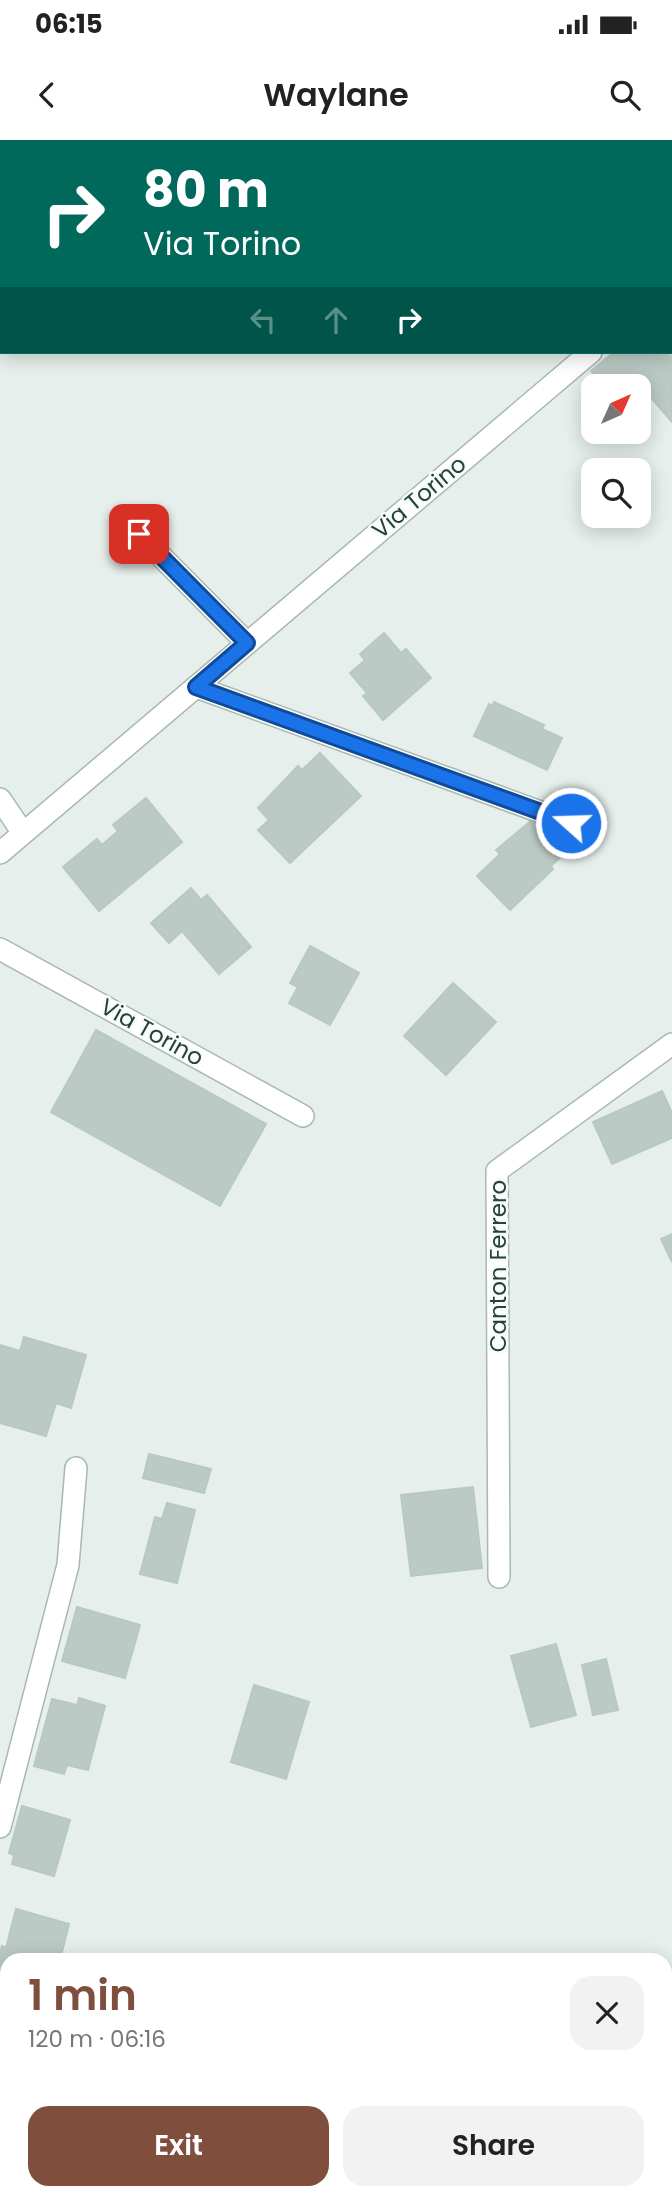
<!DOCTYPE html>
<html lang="en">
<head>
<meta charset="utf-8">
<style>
	body { margin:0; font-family:Poppins,sans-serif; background:#f2f2f2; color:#222; height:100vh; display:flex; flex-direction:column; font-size:26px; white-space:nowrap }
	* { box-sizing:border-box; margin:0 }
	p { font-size:23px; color:#767676 }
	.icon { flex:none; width:38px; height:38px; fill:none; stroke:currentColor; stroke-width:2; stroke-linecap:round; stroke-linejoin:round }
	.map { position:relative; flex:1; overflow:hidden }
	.drawer { position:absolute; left:0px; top:1813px; width:672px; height:247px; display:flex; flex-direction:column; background:#fff; border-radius:21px 21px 0 0; box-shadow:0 4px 18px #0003 }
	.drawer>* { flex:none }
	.guide { position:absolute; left:0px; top:0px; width:672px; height:214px; box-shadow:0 4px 18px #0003; background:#00695c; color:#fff; overflow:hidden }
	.needle { width:46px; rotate:45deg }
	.controls { position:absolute; left:581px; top:234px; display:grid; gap:14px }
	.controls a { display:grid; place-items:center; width:70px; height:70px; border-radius:14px; background:#fff; box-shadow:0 4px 18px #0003; font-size:35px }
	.pin { position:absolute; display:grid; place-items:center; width:60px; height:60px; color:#fff; margin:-30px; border-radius:14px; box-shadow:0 4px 10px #0006 }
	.me { position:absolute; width:77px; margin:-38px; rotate:290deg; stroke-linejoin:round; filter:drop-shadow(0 0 5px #0008) }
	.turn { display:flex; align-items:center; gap:24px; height:147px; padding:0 28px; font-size:32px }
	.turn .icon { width:91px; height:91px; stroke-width:2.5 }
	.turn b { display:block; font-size:49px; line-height:60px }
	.lanes { display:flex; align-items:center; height:66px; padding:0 28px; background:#0003; justify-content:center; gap:35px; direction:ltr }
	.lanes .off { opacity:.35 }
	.round { display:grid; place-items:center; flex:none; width:74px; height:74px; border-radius:21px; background:#f2f2f2 }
	.summary { display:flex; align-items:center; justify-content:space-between; height:119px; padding:0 28px }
	h1 { font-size:42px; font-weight:600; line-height:52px; color:#804e3d }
	.action { display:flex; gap:14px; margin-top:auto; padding:14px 28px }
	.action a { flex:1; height:80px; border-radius:21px; background:#804e3d; color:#fff; font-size:28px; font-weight:600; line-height:80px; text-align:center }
	.action a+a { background:#f2f2f2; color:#222 }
	.status { display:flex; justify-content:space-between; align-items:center; height:49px; padding:0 35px; background:#fff; direction:ltr }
	.status svg { height:19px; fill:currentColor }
	header { display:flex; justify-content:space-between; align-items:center; height:91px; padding:0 28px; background:#fff; font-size:32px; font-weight:600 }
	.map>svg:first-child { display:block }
	.building { fill:#bbcac4; stroke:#b8c9c2; stroke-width:2 }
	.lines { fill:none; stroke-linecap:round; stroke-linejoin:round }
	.minor-casing { stroke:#a8b8b2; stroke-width:24 }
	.minor { stroke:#fff; stroke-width:21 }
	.route-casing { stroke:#114b97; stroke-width:18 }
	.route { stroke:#1a73e8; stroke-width:12 }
	.labels { text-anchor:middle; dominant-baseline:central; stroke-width:5; stroke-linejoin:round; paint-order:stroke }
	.street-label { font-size:23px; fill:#24423a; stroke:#f7fbf9 }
</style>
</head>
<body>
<div class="status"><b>06:15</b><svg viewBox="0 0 49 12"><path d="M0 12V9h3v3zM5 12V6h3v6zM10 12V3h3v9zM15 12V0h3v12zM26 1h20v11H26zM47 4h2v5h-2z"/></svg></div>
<header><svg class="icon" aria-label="back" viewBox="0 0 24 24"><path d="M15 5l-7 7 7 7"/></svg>Waylane<svg class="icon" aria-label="search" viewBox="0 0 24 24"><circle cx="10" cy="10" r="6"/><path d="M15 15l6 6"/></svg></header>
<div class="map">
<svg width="672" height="2059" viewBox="0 0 672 2059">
	<rect width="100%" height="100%" fill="#e6efeb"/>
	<path class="building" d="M614,212h53l5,5v65l-38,-44 -11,9h-19l-13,-16z
		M384,493l17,20 5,-4 25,29 -48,42 -20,-24 4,-3 -17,-20 15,-13 -5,-6z
		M494,562l50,23 -2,4 20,9 -15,32 -73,-34 15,-32 3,2z
		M320,613l41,43 -71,67 -32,-33 11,-10 -11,-12 40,-42 4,4z
		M146,658l36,44 -83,69 -36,-44 34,-28 5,6 16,-14 -5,-6z
		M538,675l31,34 -18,17 2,3 -43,41 -33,-34 23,-22 -4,-4z
		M191,748l10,12 6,-5 44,52 -32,27 -37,-43 -13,12 -18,-20z
		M310,806l49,27 -29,52 -41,-22 9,-16 -8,-4z
		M453,843l43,39 -50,53 -42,-39z
		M96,890l170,94 -46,82 -169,-94z
		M662,951l10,22v25l-60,26 -19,-42z
		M672,1094v28l-11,-23z
		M24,1197l62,18 -15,53 -15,-5 -10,33 -46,-13v-78l20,6z
		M149,1314l62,15 -7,24 -61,-15z
		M473,1347l9,81 -71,8 -10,-81z
		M167,1363l28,7 -18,73 -37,-9 15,-57 7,2z
		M77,1467l63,18 -15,53 -63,-17z
		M556,1504l20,71 -45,12 -20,-71z
		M606,1519l12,51 -25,5 -11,-50z
		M254,1545l55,17 -23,77 -55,-17z
		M79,1558l26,8 -17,64 -21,-5 -3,9 -30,-8 18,-67 25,6z
		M22,1666l48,14 -16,56 -42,-12 2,-9 -5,-2z
		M16,1769l53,15 -9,36h-53v26l-7,-2v-32l2,-6 4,2z"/>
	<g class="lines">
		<g class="minor-casing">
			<path id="minor" d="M151,2l1,-2
				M670,144l2,-1
				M0,153l2,-1
				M670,198l2,2
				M139,394l108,109
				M196,547l375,136
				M0,659l23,34
				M0,713l591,-501
				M0,809l303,167
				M499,1437l-2,-406 175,-127
				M0,1687l68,-262 8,-97
				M0,1914l7,7
				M152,2053l7,6"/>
		</g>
		<use href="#minor" class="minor"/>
	</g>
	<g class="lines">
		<g class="route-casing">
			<path id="route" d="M139,394l108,109 -51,44 375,136"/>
		</g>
		<use href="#route" class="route"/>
	</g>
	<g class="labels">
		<g class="street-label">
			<text transform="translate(419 357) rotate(-40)">Via Torino</text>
			<text transform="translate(152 892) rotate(29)">Via Torino</text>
			<text transform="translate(498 1126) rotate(-90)">Canton Ferrero</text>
		</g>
	</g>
</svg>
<div class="controls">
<a><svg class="needle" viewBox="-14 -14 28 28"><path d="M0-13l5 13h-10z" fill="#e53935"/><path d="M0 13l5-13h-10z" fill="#767676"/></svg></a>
<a><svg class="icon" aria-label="search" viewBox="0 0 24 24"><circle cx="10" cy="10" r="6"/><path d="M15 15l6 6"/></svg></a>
</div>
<div class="pin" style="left:139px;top:394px;background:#d93025"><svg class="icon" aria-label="arrive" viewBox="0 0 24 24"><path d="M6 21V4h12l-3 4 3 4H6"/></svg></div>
<svg class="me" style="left:571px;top:683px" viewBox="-20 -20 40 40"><circle r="17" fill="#1a73e8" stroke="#fff" stroke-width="3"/><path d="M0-11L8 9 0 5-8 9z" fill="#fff"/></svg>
<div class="guide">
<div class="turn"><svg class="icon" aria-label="right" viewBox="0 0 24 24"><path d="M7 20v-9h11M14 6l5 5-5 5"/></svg><div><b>80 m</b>Via Torino</div></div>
<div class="lanes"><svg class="icon off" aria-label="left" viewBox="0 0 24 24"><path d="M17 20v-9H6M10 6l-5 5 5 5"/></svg><svg class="icon off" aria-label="ahead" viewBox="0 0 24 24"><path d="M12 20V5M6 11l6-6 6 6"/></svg><svg class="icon" aria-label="right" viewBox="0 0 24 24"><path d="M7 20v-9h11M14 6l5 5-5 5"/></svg></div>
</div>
<section class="drawer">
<div class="summary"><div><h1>1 min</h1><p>120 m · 06:16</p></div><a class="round"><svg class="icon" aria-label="close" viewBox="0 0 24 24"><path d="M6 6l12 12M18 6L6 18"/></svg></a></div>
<div class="action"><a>Exit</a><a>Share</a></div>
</section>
</div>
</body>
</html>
